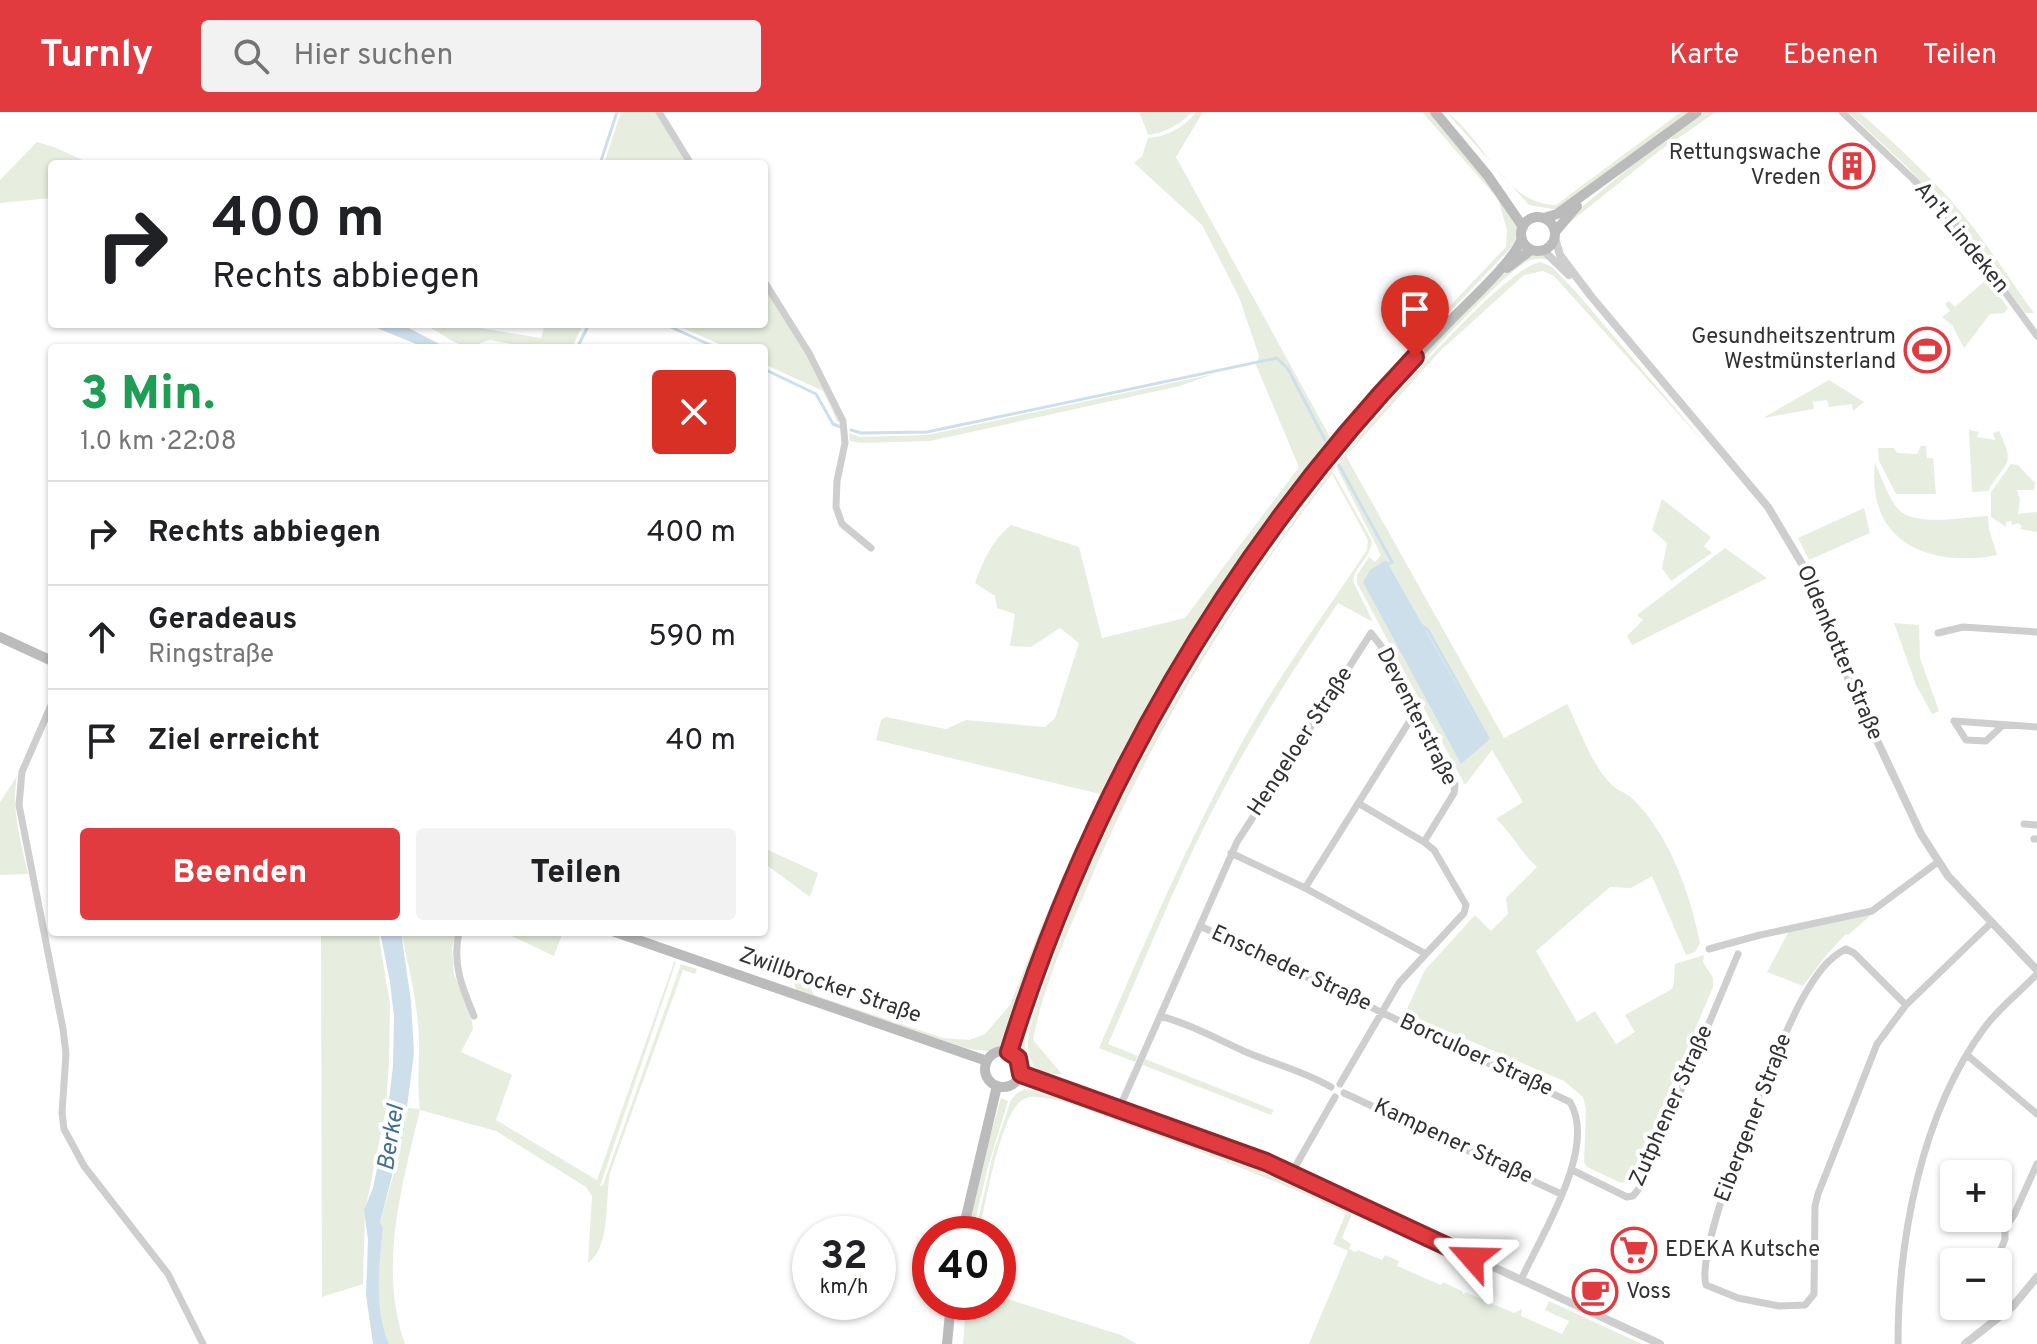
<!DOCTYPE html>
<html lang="de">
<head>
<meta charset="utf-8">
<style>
	body { margin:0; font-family:Overpass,sans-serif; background:#f2f2f2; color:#202124; height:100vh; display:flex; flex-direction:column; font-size:30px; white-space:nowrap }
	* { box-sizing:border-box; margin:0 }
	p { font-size:26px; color:#757577 }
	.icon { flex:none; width:44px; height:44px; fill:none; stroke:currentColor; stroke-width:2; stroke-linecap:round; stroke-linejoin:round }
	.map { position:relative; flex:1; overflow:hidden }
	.panel { position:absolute; left:48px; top:232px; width:720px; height:592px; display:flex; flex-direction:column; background:#fff; border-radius:8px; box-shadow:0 2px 6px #0004 }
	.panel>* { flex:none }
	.hud { position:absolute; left:48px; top:48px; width:720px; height:168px; border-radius:8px; box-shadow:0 2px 6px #0004; background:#fff; color:#202124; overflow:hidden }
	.fabs { position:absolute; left:1940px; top:1048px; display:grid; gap:16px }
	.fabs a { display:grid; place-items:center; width:72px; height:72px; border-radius:8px; background:#fff; box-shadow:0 2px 6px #0004; font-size:40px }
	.speed { position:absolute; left:792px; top:1104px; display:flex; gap:16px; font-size:40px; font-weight:700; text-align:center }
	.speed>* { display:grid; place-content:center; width:104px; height:104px; border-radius:50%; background:#fff; box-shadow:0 2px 6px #0004; line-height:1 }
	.speed small { font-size:20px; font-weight:400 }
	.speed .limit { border:12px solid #d22; background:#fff; color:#111 }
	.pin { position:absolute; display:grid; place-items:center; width:68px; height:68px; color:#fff; margin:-82px -34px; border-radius:50% 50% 50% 0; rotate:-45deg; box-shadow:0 0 8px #0007 }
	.pin .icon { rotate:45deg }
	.me { position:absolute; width:88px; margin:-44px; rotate:295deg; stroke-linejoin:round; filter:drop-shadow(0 0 6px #0008) }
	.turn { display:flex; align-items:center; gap:28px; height:168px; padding:0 32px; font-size:36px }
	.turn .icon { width:104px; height:104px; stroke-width:2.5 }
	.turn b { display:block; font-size:56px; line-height:68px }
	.round { display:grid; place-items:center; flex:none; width:84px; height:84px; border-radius:8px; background:#f2f2f2 }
	.summary { display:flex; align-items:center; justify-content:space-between; height:136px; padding:0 32px }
	h1 { font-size:48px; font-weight:800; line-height:60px; color:#1e9e55 }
	.action { display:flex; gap:16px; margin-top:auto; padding:16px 32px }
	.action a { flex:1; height:92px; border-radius:8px; background:#e13b40; color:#fff; font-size:32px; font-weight:800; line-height:92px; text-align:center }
	.action a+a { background:#f2f2f2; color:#202124 }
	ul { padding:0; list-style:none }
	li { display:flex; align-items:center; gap:24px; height:104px; padding:0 32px; border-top:2px solid #e0e0e0 }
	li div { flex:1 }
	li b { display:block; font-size:30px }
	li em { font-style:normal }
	header { display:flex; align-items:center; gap:48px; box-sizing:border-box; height:112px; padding:0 40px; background:#e13b40; color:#fff }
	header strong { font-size:38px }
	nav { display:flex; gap:44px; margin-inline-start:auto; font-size:28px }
	.search { width:560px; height:72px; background:#f2f2f2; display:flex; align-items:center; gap:20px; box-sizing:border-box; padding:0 28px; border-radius:8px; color:#757577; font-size:30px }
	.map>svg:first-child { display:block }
	.green { fill:#e7eee0; fill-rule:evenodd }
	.water { fill:#cedfec }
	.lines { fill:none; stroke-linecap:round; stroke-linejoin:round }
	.stream { stroke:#cedfec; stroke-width:3 }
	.minor { stroke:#cecece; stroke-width:7 }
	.tertiary { stroke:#cecece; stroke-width:8 }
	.secondary { stroke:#bbb; stroke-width:10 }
	.route-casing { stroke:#92262a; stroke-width:20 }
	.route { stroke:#e13b40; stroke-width:14 }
	.labels { text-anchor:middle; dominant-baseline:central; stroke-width:8; stroke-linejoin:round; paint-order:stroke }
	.poi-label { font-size:22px; fill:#313131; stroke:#fff; text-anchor:end }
	.street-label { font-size:22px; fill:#313131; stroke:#fff }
	.water-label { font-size:24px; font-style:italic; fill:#416f92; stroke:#fff }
</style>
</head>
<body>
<header>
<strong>Turnly</strong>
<div class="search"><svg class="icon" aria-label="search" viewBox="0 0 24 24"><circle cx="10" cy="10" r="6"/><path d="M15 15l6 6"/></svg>Hier suchen</div>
<nav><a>Karte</a><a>Ebenen</a><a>Teilen</a></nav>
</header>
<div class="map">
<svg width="2037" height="1232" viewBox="0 0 2037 1232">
	<rect width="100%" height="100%" fill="#fff"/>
	<path class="green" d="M621,0h34l33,52h-84z
		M1139,0h53c-11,12 -28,21 -44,23z
		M1196,0h7l-27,45 154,280 58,-66 118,-124 1,-17 -9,-31 -76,-87h9l55,67 33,47 -1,14 -128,135 -83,98 -4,-2 -30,40 -2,8c-75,106 -141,218 -195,337 -16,36 -32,75 -45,113 -9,24 -15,59 -32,78l-10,4 -20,-2 -172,-58 -5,-12 3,-12 11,11 8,17 129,43 26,2 16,-6 25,-29 35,-88 55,-123 -224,-54 5,-20 5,-3 60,12 20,-9 79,7 10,-9 24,-75 -19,-15 -29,19 -21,-1 5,-32 -18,-6 -2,-12 -20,-13c8,-22 17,-43 36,-58l68,22 23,91 83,-20 114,-151 -43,-102 3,-9 -20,-59 -37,-72 -68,-62 8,-7 6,-18c18,-1 37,-11 48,-26z
		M1446,0c38,25 57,92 110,93l125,-93h8l-131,98 -29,-5z
		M1705,0h11l-58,40 -89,71 -3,-3 76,-63z
		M1848,0h11c39,34 77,69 110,110 23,29 43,61 65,91h-9l-68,-93 -52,-55z
		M37,30l17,5 37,17h-39v34l-52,5v-23z
		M1531,142l11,1 7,5c-6,-1 -11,-2 -18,0 -19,6 -76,68 -93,85 -156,167 -286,356 -371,569 -11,30 -43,104 -42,133 1,7 4,15 5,23l-3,-1 -9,-19 3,-22 27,-82 74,-167 80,-141 80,-118 77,-97 116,-124 43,-38z
		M1541,150l11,5 25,26 133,156 -156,-173 -11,-5 -19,4 -85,77 -93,104 158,282 63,-34c13,25 24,61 45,81 6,6 15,8 21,14 37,37 57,94 67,144l-5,9 -9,3 -34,-79 -21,12 -21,-1 -74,64 41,71 18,-11 21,33 19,-12 -10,-17 47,-26c4,-9 1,-16 3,-25l29,-9 -1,7 10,16v9l-81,192 -11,4 -34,-16 -3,-5 2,-53 -3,-12 -19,-16 -159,-68 20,-43 50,-55 16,16 17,-17 -2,-16 31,-31c-17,-15 -25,-34 -41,-48l27,-17 -31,-52 -27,35 -108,-202v-8l12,-18 6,5 6,-7 -45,-89c29,-37 167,-200 205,-204zM1386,448l101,181 -26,22 -62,-117z
		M1987,167l21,29 -4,5 -14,1 -26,34 -12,-23 -10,-8 8,-6 -5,-7 4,-3 6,6z
		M764,174l46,74 31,63 -4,-2 -14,-30 -59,-27v-16h-36l-54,-24h90z
		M421,212h34l86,14 4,-14h38l-11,24h-38l-44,-8 -10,3v5c-27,0 -34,-15 -59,-24z
		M1214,262l-34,12 -250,55 -70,2 -10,-2 -1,-8 11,4 67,-2z
		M1829,268l35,22 -11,9 -1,-7 -23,3 -2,-7 -14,2 1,7 -51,9z
		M1969,318l10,2 -2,5 18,3 -2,-7 6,-2c17,36 7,29 -11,60l-16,1z
		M1921,334h5l1,12h6l3,36h-40l-17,-33 -1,-13h16l3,5 20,1z
		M1875,351c7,15 13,35 24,47 17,17 67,7 89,6l1,13 8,26c-67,13 -131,-12 -122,-92z
		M2011,352l7,1 17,18 -1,7h-17l3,10 -2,14 19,-2v20l-17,-3 2,-3 -4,-3 -6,2 -1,-4 -5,1v5l-15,-10v-25z
		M1332,358l40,71c-1,16 -17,25 -19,40l20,41 -35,-19c-49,72 -95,146 -134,224 -35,71 -64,145 -96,217l30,12 -3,6 -36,-14c47,-108 93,-217 151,-320 35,-61 78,-119 117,-178l1,-10 -36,-66c-103,129 -186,271 -249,423 -20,46 -41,94 -50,143l29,34c-11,1 -19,-2 -28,-7 -2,-5 -5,-11 -6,-17 -3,-20 19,-72 26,-93 63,-177 164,-339 278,-487z
		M1662,387l49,38 -7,9 8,7 -41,28 -9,-13 5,-25 -15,-13z
		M1864,396l6,25 -61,27 -11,-22z
		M1725,436l42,30 -135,67 -5,-9 16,-16 -6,-5z
		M1894,511l25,2 1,33 19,53 -7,3 -16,-29z
		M17,664c-6,34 4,66 11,98l-28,1v-73z
		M764,736l54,25 -8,24 -46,-34z
		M1869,801l1,3 -22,19 -2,-1 -18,19 -25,33 -36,-14 22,-41z
		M321,820h57l12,72 -1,57 -3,48 -21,102 -2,73 -41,13z
		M401,820h55l-4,16 2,26 17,40 2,15 -12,23 51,23 -16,45 101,60 76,-215 1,-4 2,1 -76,224 3,-1 77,-218 1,-3 16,5 -2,5 -12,-4 -73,203c-5,26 1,74 -22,90l4,-67 -6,-9 -90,-56 -76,-21c-18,74 -42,159 -15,234h-16c-15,-36 -10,-77 -6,-116l-3,-6 19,-67 9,-47 12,1c-3,-22 -1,-42 -1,-63 0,-39 -10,-77 -18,-114z
		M503,820h60l-9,24z
		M1145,947l129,51 -3,5 -128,-50z
		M1025,977l47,12 191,71 86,40 3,2 -10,24 9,6 -2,5 7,3 2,-2 24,10 3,-5 14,6 -2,5 44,19 2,-3 19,9 2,4 1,-3 49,21 8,-4 -1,7 41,18 7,-13 -24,-11 4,-9 93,43h-333l39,-93 -15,-7 13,-31c-70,-33 -142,-60 -215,-87 -29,-10 -62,-26 -93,-29 -6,-1 -13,0 -17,4 -21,16 -36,105 -42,133h-4l18,-80 18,-54 6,-7z
		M1001,986l7,3 -20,66 -16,67h-6l15,-66z
		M998,1184l123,39 16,9h-174l3,-42h32z"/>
	<path class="water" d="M367,212h34l46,24h-21z
		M1386,448l102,181 -27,23 -98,-182 7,-12z
		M380,820h21l10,69 3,52 -10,77 -24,92 3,6c-4,39 -9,80 6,116h-16l-7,-49 2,-55 -4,-30 9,-22 13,-64 7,-58 1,-49 -4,-35z"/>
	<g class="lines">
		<path class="stream" d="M600,52l17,-52
			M664,212l53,24
			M577,236l12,-24
			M764,257l52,25 17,30 8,3
			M851,318l10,3 66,-1 350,-74 11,11 37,71
			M1339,353l53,97 -7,4
			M1421,513l7,5 60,108"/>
		<path class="minor" d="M659,0l32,52
			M1842,0l71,67 44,47 80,110
			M764,169l45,72 34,68 2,22 -8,38 -1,26 6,17 29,24
			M1938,521l25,-6 74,5
			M52,591l-30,69 -3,33 44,224 3,25 -4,59 2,16 20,37 84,108 35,70
			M1954,609l83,6
			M1954,609l12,19 20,1 17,-16
			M1358,691l66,39
			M2024,712l13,1
			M2034,727h3
			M1231,741l74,35 121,66
			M1305,776l111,-177
			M1200,814l370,176c28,46 -29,133 -49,178
			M459,820c-7,32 3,55 15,84
			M1709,837l51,-14 112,-24 66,-49
			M1906,893l-52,-52 -8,-4c-19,9 -31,28 -41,45 -24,41 -111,253 -99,291l32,13 41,8 26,-1 9,-11 1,-88 3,-12 59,-150 29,-39 85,-82
			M1160,904c30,8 57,23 86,36 28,12 58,19 85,35
			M1967,943l70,59
			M1344,981l217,101
			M1119,997l118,-267 134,-209 10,13 74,139 -1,8 -30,49 10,8 32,55 -2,8 -65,70 -59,101
			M1572,1058l55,27 6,-1 8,-10 97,-232
			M1291,1062l44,-77
			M1996,1150l9,-23v-11l9,-13 23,-51
			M1898,1232c0,-105 23,-231 87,-317 15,-20 35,-35 52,-53"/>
		<path class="tertiary" d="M1555,126l5,17 30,40 178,212 40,67 42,109 71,151 27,42 89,94
			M1544,139l25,24
			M1021,962l245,88 394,182
			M1965,1232l48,-38 24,-29"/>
		<path class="secondary" d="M1435,0l53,64 35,51
			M1521 122a17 17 0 1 1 34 0a17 17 0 1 1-34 0Z
			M1544,106l13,-4 140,-102
			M1555,120l22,-26
			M1507,156l24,-18
			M0,525l52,24
			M615,820l372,129
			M985 957a18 18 0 1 1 36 0a18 18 0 1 1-36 0Z
			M1009,940c67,-216 174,-416 315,-592 39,-49 82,-94 126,-139 19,-20 62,-58 72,-82
			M962,1122l35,-148
			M947,1232l4,-42"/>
	</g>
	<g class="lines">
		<g class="route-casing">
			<path id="route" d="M1415,245c-187,197 -325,436 -406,695l9,6 3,16 245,88 206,96"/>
		</g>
		<use href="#route" class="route"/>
	</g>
	<defs>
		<g id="building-ring" transform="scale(2.3)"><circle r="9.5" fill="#fff" stroke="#e13b40" stroke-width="1.5"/><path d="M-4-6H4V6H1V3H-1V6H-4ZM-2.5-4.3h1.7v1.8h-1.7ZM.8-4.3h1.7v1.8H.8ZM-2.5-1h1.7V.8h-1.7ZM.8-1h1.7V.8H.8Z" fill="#e13b40"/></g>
		<g id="stadium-ring" transform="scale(2.3)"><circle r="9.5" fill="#fff" stroke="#e13b40" stroke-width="1.5"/><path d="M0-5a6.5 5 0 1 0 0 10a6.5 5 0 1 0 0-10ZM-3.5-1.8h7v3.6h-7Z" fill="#e13b40"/></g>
		<g id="supermarket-ring" transform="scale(2.3)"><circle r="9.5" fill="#fff" stroke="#e13b40" stroke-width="1.5"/><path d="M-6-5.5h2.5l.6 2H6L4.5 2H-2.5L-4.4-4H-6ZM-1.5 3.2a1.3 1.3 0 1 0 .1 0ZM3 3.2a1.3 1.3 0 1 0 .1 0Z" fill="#e13b40"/></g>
		<g id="cafe-ring" transform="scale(2.3)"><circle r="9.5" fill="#fff" stroke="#e13b40" stroke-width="1.5"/><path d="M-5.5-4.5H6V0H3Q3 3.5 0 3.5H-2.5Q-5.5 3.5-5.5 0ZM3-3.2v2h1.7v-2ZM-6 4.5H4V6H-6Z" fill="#e13b40"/></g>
	</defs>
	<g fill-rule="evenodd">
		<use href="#building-ring" x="1852" y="54"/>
		<use href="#stadium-ring" x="1927" y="238"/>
		<use href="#supermarket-ring" x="1634" y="1138"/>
		<use href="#cafe-ring" x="1595" y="1180"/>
	</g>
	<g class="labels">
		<g class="poi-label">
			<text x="1821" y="41">Rettungswache<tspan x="1821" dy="25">Vreden</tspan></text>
			<text x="1896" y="225">Gesundheitszentrum<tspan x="1896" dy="25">Westmünsterland</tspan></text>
			<text x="1665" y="1138" text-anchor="start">EDEKA Kutsche</text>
			<text x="1626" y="1180" text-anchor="start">Voss</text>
		</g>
		<g class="street-label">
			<text transform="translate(1961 126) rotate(51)">An't Lindeken</text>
			<text transform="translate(1839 541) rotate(67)">Oldenkotter Straße</text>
			<text transform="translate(1416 605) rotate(63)">Deventerstraße</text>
			<text transform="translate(1301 630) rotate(-57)">Hengeloer Straße</text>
			<text transform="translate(1291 857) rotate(25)">Enscheder Straße</text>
			<text transform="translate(830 874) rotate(19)">Zwillbrocker Straße</text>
			<text transform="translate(1476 944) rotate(25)">Borculoer Straße</text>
			<text transform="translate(1672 994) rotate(-66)">Zutphener Straße</text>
			<text transform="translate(1754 1006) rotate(-69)">Eibergener Straße</text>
			<text transform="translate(1453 1030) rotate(25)">Kampener Straße</text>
		</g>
		<g class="water-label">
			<text transform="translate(392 1026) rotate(-81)">Berkel</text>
		</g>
	</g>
</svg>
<div class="fabs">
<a>+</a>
<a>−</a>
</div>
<div class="speed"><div>32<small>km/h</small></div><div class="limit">40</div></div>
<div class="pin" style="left:1415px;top:245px;background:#d93025"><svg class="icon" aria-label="arrive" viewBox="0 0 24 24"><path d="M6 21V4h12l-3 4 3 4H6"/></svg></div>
<svg class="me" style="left:1472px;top:1146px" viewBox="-20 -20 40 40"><path d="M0-17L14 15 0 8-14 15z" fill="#e13b40" stroke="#fff" stroke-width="4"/></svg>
<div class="hud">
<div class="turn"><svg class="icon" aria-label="right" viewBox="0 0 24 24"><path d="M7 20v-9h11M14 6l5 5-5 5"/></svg><div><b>400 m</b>Rechts abbiegen</div></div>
</div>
<section class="panel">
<div class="summary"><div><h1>3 Min.</h1><p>1.0 km · 22:08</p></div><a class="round" style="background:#d93025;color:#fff"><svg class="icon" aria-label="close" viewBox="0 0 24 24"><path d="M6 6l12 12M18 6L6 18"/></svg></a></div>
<ul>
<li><svg class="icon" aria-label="right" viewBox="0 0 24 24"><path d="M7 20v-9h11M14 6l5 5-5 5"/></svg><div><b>Rechts abbiegen</b></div><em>400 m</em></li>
<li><svg class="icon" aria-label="ahead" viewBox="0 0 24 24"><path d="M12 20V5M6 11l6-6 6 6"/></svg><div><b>Geradeaus</b><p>Ringstraße</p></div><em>590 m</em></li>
<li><svg class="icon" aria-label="arrive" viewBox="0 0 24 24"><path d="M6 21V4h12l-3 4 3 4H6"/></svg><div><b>Ziel erreicht</b></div><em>40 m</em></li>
</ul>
<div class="action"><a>Beenden</a><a>Teilen</a></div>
</section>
</div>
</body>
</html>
